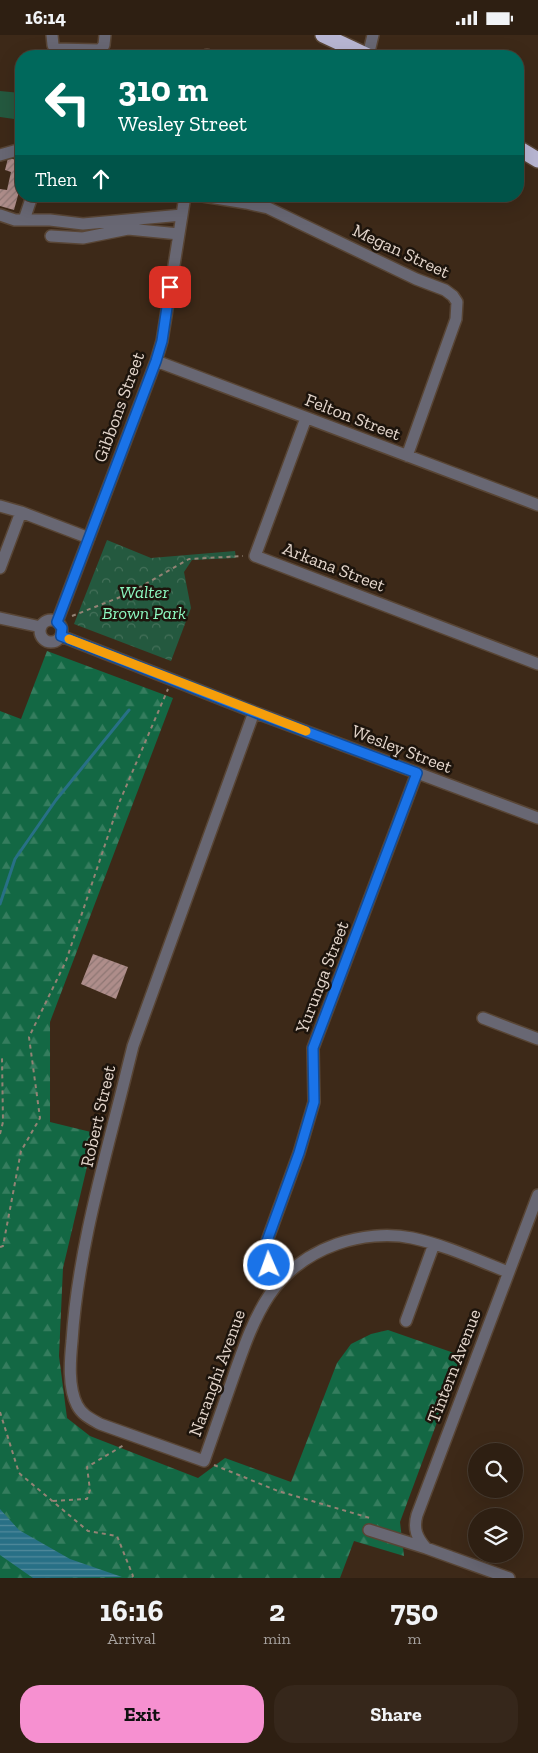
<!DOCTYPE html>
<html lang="en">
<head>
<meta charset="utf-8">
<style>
	body { margin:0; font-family:"Zilla Slab",serif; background:#36271b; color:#f1f3f6; height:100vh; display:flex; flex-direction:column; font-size:19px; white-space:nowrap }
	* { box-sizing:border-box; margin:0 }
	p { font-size:16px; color:#a7a29f }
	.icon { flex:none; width:28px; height:28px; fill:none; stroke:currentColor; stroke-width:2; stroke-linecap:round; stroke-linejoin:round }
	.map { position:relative; height:1543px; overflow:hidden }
	.panel { display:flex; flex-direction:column; background:#2e1f12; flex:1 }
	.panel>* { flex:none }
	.guide { position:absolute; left:15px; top:15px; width:509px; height:152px; border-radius:20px; box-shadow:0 5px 20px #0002,0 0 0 1px #493d32; background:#00695c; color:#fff; overflow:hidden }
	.fabs { position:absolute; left:468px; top:1408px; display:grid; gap:10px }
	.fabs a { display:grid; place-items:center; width:55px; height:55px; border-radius:50%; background:#2e1f12; box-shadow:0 5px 20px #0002,0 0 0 1px #493d32; font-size:25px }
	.pin { position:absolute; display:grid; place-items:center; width:42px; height:42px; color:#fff; margin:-21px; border-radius:10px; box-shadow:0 2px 8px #0006 }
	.me { position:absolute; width:55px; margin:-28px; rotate:358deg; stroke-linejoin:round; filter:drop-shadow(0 0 4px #0008) }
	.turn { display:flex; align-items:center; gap:18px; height:105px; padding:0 20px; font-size:22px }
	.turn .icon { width:65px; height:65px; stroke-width:2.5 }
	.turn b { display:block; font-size:35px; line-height:42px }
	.then { display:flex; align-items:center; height:48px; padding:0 20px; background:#0003; gap:10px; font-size:19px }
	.eta { display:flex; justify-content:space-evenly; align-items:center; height:85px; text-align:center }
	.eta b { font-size:30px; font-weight:800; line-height:35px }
	.action { display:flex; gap:10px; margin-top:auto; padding:10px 20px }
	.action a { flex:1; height:58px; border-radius:20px; background:#f690d0; color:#111; font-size:20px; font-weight:800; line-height:58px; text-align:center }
	.action a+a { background:#36271b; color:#f1f3f6 }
	.status { display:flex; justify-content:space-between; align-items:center; height:35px; padding:0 25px; background:#2e1f12; direction:ltr }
	.status svg { height:14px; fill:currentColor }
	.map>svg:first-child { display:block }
	.forest { fill:url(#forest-firs) }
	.park { fill:url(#park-crowns) }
	.pitch { fill:#24593f }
	.water { fill:url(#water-rules) }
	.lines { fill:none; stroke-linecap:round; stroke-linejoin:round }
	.stream { stroke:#287086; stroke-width:3 }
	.building { fill:url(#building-hatch) }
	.minor-casing { stroke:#584535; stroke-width:14 }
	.highway-casing { stroke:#584535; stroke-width:18 }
	.path { stroke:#948375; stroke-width:2; stroke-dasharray:4 4; stroke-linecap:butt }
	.minor { stroke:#686773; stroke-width:11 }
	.highway { stroke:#b8b6d3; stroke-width:15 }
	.route-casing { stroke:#114b97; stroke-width:12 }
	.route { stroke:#1a73e8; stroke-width:9 }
	.slow { stroke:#f59e0b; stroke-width:9 }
	.labels { text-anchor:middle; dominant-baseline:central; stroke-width:5; stroke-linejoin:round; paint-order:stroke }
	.street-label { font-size:18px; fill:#e3d5cb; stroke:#1d140c }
	.park-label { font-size:18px; font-style:italic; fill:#8df8c0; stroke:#1d140c }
</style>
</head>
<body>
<div class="status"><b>16:14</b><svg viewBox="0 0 49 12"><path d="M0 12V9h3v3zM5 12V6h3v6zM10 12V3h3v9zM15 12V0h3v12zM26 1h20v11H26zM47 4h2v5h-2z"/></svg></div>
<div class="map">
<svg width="538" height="1543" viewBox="0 0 538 1543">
	<defs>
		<pattern id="forest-firs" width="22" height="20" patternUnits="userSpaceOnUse" patternTransform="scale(1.25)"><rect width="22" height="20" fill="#136844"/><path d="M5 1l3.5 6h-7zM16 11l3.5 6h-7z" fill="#357d5e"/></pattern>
		<pattern id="park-crowns" width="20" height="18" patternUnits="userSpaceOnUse" patternTransform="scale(1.25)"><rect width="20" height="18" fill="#24593f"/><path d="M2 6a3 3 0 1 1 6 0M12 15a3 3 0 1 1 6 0" fill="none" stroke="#447059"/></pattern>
		<pattern id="water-rules" width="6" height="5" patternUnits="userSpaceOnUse" patternTransform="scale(1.25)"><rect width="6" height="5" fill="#287086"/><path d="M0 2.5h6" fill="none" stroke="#518a9b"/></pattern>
		<pattern id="building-hatch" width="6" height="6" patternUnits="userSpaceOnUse" patternTransform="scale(1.25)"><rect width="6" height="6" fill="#ae8d8a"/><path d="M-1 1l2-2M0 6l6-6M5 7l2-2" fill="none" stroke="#8e7673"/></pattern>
	</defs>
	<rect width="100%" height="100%" fill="#3d2918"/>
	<path class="forest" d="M47,616l126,47 -123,324v100l45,11 -32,135 -4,88 8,62 23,18 108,42 27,-20 66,24 46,-119 14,-19 20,-10 17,-4 66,23 5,10 -59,159 4,34 -50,-15 -14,37h-340v-867l21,8z"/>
	<path class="park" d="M107,505l44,18 84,-7 1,7 -44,2 -8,12 7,36 -20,53 -97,-37z"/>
	<path class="pitch" d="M0,56l21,2v27l-21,-3z"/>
	<path class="water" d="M0,1474l19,21 51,29 52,18 -89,1 -33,-23z"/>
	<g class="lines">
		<path class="stream" d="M0,869l15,-45 41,-59 73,-90"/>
	</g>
	<path class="building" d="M8,123l13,3v27h-1l-6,22 -14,-4v-17l7,1 4,-18 -6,-2z
		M93,919l35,13 -12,32 -35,-15z"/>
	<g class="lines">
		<g class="minor-casing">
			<path id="minor" d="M52,0l1,10 2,4 45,1 4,-5 1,-10
				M207,21v-1
				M368,21l5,-21
				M0,120l21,-6
				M203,161l43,7 22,5 148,71 29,11 8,6 4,6 -1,17 -49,137
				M0,180l15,5h35l33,4 99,-9
				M24,185l8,-24
				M51,201l32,2 45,-9 51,5
				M156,326l382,144
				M306,383l-51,138 283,108
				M0,471l21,6 68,26
				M0,533l21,-56
				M0,583l41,9
				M40 596a11 11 0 1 1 22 0a11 11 0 1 1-22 0Z
				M57,587l99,-261 6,-20 23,-145
				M61,601l193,76 284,106
				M254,677l-121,334 -5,20c-22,90 -50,182 -56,275 -2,20 -4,46 5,64 5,10 14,14 23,19l104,37c10,-29 20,-58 30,-86 21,-60 38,-108 103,-131 23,-8 51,-11 75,-6 33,7 65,22 96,34
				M483,983l55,21
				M278,1248c-7,-15 -12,-25 -11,-42l32,-88 15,-51 -1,-54 104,-275
				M406,1286l28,-77
				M369,1495l57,18 83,30
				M426,1513c-9,-10 -13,-19 -9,-33l121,-320"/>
		</g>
		<g class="highway-casing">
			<path id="highway" d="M323,0l45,21
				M518,113l20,12"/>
		</g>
		<path class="path" d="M72,581l56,-22 61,-35 54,-3
			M0,1099l3,-12 -1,-64
			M0,1212l3,-1 18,-95 19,-33 -11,-81 37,-76 53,-158 49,-114
			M0,1377l19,61 69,58 29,5 16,40 -3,2
			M214,1430l64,26 92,27
			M53,1466l34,-2 3,-9 -3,-23 37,-22"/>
		<use href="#minor" class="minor"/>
		<use href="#highway" class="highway"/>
	</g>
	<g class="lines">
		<g class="route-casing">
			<path id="route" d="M170,252l-8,54 -6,20 -99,261 5,6 -1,8 193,76 163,61 -104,275 1,54 -15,51 -32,88v12l2,12"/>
		</g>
		<use href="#route" class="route"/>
		<path class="slow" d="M69,604l237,92"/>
	</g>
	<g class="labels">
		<g class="street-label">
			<text transform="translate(401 216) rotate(25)">Megan Street</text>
			<text transform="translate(119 372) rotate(-70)">Gibbons Street</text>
			<text transform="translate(353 382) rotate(21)">Felton Street</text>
			<text transform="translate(334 532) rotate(21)">Arkana Street</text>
			<text transform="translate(402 714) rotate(21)">Wesley Street</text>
			<text transform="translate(322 942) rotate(-69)">Yurunga Street</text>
			<text transform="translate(98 1081) rotate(-77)">Robert Street</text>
			<text transform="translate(454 1331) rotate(-69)">Tintern Avenue</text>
			<text transform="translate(217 1338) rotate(-70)">Naranghi Avenue</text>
		</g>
		<g class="park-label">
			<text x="144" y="557">Walter<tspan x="144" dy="21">Brown Park</tspan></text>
		</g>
	</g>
</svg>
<div class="fabs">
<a><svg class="icon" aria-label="search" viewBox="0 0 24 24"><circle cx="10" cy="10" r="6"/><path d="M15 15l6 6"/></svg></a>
<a><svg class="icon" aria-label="layers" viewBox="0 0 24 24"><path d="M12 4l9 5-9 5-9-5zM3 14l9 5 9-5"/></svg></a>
</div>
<div class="pin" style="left:170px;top:252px;background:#d93025"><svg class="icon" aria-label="arrive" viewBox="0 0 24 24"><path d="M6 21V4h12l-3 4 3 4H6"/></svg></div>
<svg class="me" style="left:269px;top:1230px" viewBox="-20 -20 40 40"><circle r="17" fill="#1a73e8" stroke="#fff" stroke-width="3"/><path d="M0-11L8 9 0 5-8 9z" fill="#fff"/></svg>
<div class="guide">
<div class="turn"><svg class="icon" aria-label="left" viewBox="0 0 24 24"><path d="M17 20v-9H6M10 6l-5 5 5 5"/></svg><div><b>310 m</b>Wesley Street</div></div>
<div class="then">Then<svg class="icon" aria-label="ahead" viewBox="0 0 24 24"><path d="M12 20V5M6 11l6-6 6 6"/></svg></div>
</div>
</div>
<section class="panel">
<div class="eta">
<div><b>16:16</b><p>Arrival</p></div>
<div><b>2</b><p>min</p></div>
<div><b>750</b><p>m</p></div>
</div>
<div class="action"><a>Exit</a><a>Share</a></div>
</section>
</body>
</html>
